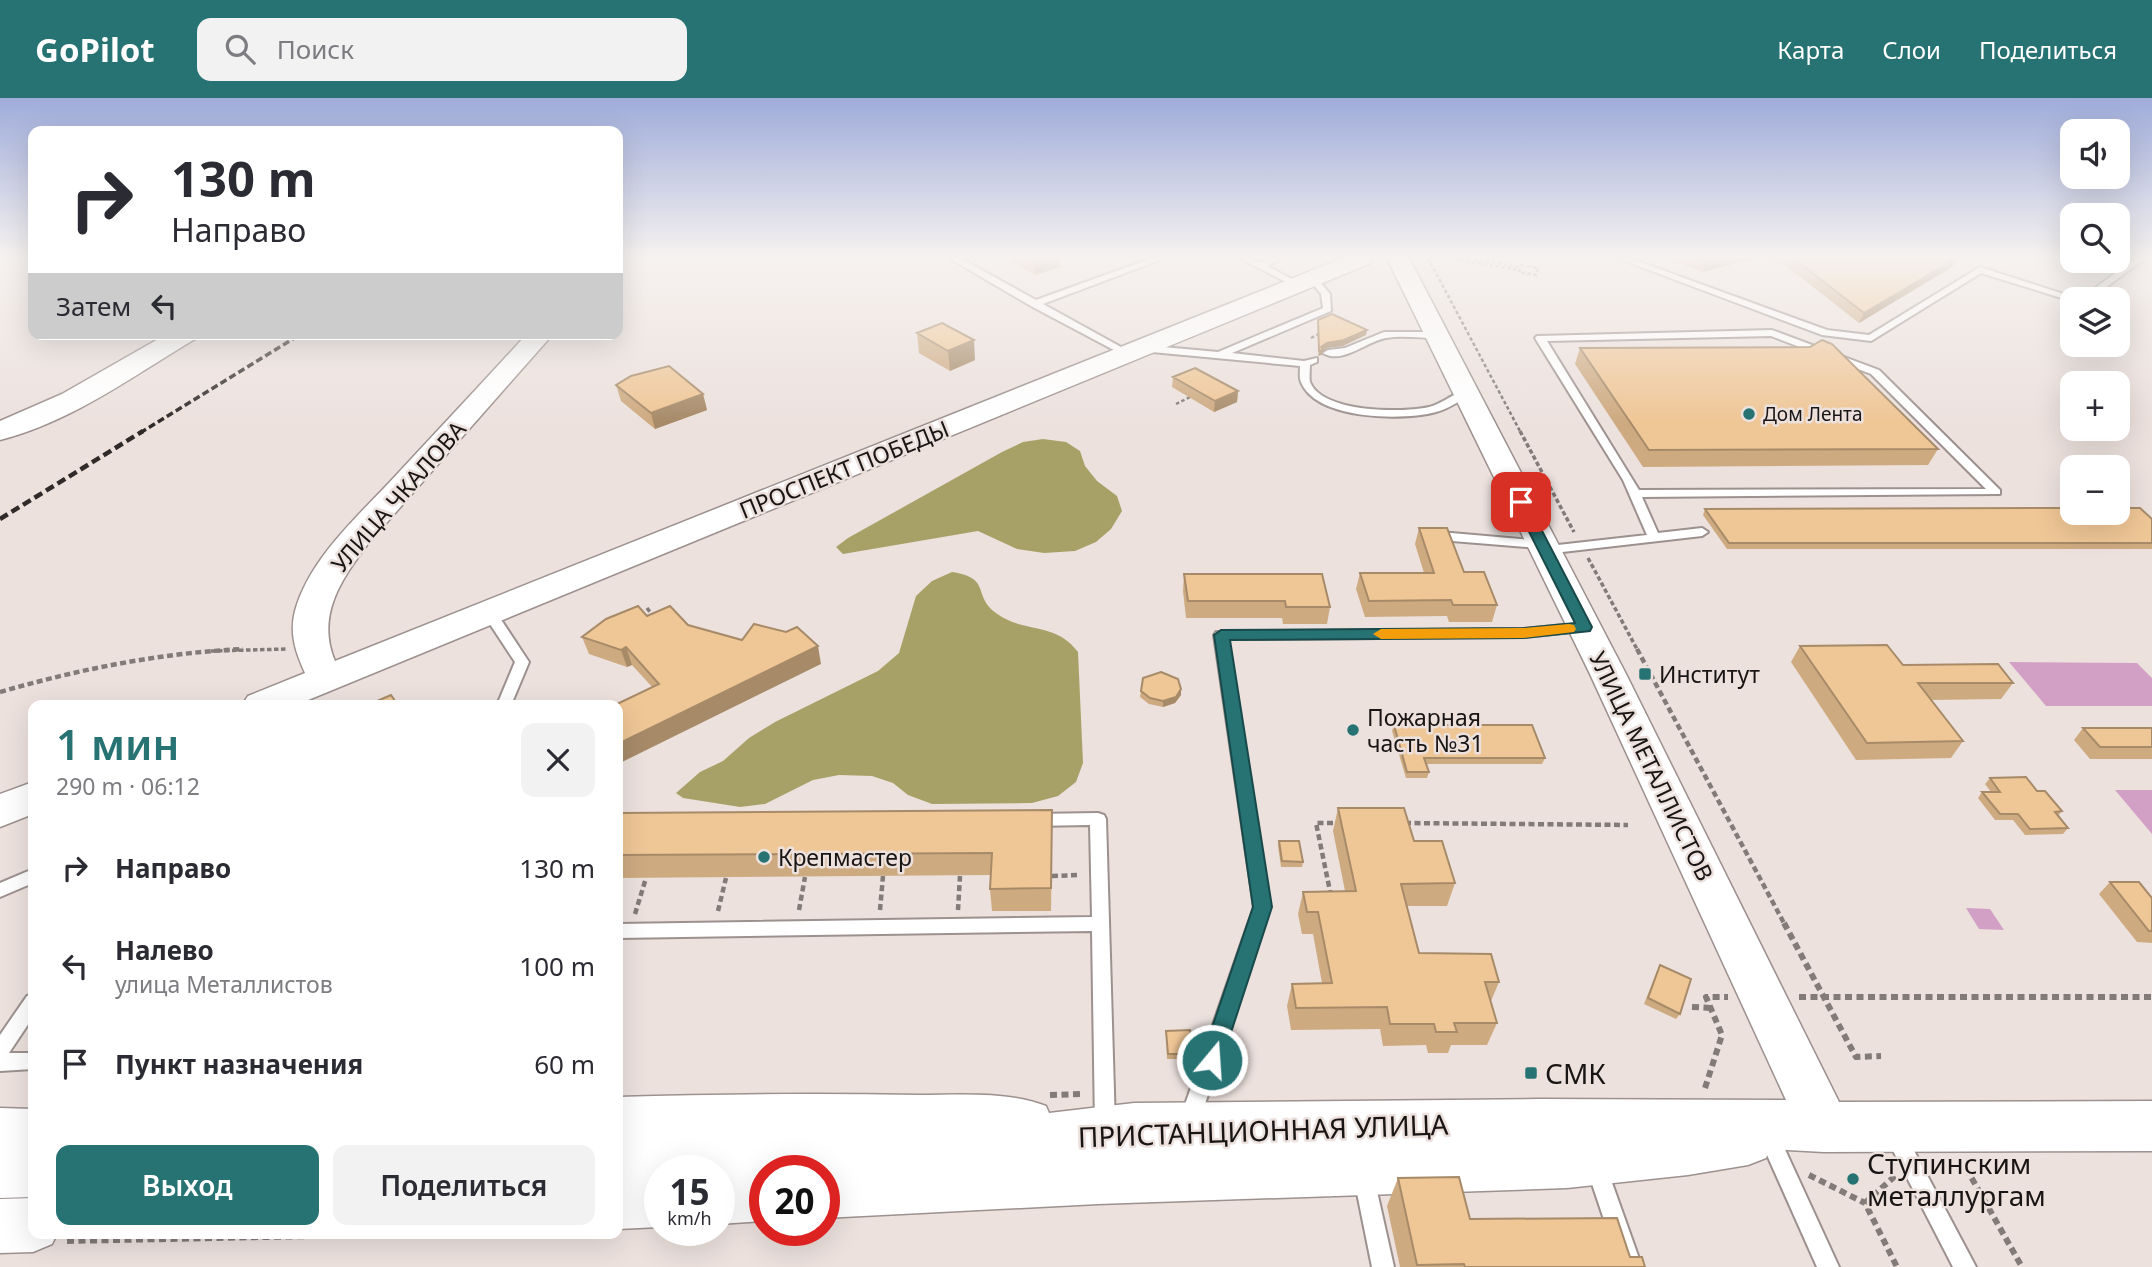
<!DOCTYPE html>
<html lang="ru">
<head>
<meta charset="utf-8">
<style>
	body { margin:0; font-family:"Noto Sans",sans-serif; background:#f2f2f3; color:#2b2b33; height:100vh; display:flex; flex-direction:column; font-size:26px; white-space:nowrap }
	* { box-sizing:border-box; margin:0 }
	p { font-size:23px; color:#7c7c81 }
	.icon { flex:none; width:38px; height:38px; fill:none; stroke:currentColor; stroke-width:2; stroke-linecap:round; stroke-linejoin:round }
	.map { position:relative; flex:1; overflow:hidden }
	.side { position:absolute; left:28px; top:602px; width:595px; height:539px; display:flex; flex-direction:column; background:#fff; border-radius:14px; box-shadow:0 7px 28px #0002 }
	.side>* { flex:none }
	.hud { position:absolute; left:28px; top:28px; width:595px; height:214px; border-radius:14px; box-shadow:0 7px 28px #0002; background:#fff; color:#2b2b33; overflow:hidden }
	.buttons { position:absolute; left:2060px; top:21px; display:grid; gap:14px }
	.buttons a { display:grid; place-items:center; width:70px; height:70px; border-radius:14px; background:#fff; box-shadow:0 7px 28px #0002; font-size:35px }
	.speed { position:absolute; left:644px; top:1057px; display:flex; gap:14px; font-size:35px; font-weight:700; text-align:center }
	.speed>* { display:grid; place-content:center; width:91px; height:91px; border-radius:50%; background:#fff; box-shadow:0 7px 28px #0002; line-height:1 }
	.speed small { font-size:18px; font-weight:400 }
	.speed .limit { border:10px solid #d22; background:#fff; color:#111 }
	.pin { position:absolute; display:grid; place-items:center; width:60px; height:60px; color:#fff; margin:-30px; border-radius:14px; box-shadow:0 4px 10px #0006 }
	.me { position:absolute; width:77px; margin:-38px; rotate:18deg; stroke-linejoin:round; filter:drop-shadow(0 0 5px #0008) }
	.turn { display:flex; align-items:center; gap:24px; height:147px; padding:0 28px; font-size:32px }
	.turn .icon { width:91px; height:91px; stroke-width:2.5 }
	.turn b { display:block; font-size:49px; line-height:60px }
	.then { display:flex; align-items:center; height:66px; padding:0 28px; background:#0003; gap:14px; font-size:26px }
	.round { display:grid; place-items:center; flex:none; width:74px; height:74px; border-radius:14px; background:#f2f2f3 }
	.summary { display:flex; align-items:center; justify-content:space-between; height:119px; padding:0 28px }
	h1 { font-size:42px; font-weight:600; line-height:52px; color:#277273 }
	.cta { display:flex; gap:14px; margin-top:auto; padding:14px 28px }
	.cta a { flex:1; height:80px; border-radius:14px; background:#277273; color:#fff; font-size:28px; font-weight:600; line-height:80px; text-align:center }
	.cta a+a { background:#f2f2f3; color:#2b2b33 }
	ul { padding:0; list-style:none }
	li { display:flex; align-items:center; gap:21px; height:98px; padding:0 28px }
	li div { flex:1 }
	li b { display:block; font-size:26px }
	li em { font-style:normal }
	header { display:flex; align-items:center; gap:42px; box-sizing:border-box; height:98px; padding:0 35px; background:#277273; color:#fff }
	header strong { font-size:33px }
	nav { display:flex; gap:38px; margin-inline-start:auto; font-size:24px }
	.search { width:490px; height:63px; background:#f2f2f3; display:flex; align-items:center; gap:18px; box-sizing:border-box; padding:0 24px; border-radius:14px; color:#7c7c81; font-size:26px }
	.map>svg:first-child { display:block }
	.forest { fill:#a8a167 }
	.water { fill:#d3a0c5 }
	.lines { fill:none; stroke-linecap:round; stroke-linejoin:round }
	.lane-casing { stroke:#9c918e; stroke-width:4 }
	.secondary-casing { stroke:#9c918e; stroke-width:3 }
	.path-far3 { stroke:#827b78; stroke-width:2.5; stroke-dasharray:3.5 2.5; stroke-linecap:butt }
	.path-far2 { stroke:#827b78; stroke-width:3.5; stroke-dasharray:4.5 2.5; stroke-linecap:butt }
	.path-far1 { stroke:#827b78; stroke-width:4.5; stroke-dasharray:6 3.5; stroke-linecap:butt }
	.path { stroke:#827b78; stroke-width:6; stroke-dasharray:7 4.5; stroke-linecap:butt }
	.lane { fill:#fff; fill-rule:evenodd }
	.secondary { fill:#fff; fill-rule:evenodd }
	.rail-far1 { stroke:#302b2a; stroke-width:3.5; stroke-dasharray:7 3.5; stroke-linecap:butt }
	.rail { stroke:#302b2a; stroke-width:4.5; stroke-dasharray:9 4.5; stroke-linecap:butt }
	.wall { fill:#ceaa81 }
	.shaded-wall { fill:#a78b69 }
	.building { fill:#efc696; stroke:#a78b69; stroke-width:2 }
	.route { fill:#277273; stroke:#194a4b; stroke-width:2 }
	.slow { fill:#f59e0b }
	.poi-dot { fill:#277273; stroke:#ece1dd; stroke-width:2.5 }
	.labels { text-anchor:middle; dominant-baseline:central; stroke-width:5; stroke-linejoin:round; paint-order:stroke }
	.far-poi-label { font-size:19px; fill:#191514; stroke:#ece1dd; text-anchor:start }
	.street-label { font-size:23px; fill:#191514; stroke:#ece1dd }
	.poi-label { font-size:23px; fill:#191514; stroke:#ece1dd; text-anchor:start }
	.near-poi-label { font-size:28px; fill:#191514; stroke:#ece1dd; text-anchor:start }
	.near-street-label { font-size:28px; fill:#191514; stroke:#ece1dd }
</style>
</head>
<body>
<header>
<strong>GoPilot</strong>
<div class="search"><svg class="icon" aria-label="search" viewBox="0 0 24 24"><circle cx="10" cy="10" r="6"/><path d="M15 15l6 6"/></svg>Поиск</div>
<nav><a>Карта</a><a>Слои</a><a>Поделиться</a></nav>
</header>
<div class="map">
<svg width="2152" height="1169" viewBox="0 0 2152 1169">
	<rect width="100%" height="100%" fill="#ece1dd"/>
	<path class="forest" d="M1043,341l23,3 14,9 5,15 12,15 20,15 5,15 -11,18 -15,13 -21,9 -31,2 -27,-4 -39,-18 -135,23 -7,-7 12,-9 154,-86 21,-10z
		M952,474c40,6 20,23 44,41 28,21 59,8 82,39l5,111 -7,19 -18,14 -26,7 -100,1 -24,-9 -15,-12 -21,-7 -33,-1 -26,5 -48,24 -25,3 -57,-9 -7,-5 24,-21 23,-11 26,-23 26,-16 103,-51 21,-18 17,-57 16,-15z"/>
	<path class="water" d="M2009,564l128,1 15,15v28h-106z
		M2115,692h37v44z
		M1966,810l24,1 14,21 -25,-1z"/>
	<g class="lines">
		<g class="lane-casing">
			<path id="lane" d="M949,160h11l76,42 116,-42h13l-122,46 87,48 2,2 -5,3 -96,-51z
				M1239,160h11l10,5 12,-5h12l-17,8 36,19 -7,2z
				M1617,160h12l198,72 42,5 111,-68 99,32 -8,2 -90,-28 -110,68 -49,-6z
				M2136,160h10l-56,41h-10z
				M1313,178l3,1 14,17 1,17 -99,42 72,8 13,-3v4l-7,3c0,5 -1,13 0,17 12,31 93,31 119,25 14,-3 27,-17 41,-16v4c-11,6 -22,14 -34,17 -33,9 -120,8 -135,-30 -2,-4 -1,-11 -1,-16l-159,-15 -5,-3 5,-3 77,7 105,-44 -2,-14 -12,-15z
				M1772,232l107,40 121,120v4l-358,3 16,36 44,-5 6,4 -6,4 -157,18 -4,-1 -1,-5 -100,-8 -6,-4 6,-4 103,9 4,1 2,4 98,-11 -24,-55 -88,-142 2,-2zM1771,238l100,38 115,115 -347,1 -92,-149z
				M1384,234h53l5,3 -5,3c-16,0 -35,-3 -51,0 -19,3 -44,27 -63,15l5,-3 17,-2z
				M489,510l5,1 35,53 -18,43h-14l18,-43 -33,-50z
				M1584,525l7,4 -2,3 -66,7 -295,2 42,268 -70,212 -3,7 -7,2 -7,-2 -3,-7 74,-212 -40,-272 2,-3 307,-3z
				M1098,715l6,2 2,4 9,307 -3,7 -7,2 -7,-2 -3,-7 -3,-195 -474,7v-14l474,-7 -2,-92 -57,1 -6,-2 -2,-4 2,-4 6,-2z
				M33,771v14l-33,14v-14z
				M33,896v23l-24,36h24v16l-33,2v-36l27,-39z
				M1895,1028l7,2 74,139h-23l-68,-132 3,-7z
				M1769,1030l7,2 63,137h-22l-58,-130 3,-7z
				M1596,1058l7,3 3,7 36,101h-22l-34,-101 3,-7z
				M1364,1070l7,3 3,7 20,89h-22l-18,-89 3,-7z"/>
		</g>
		<g class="secondary-casing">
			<path id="secondary" d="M1343,160h31l-3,5 -1075,442h-54l6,-9 57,-23c-9,-20 -16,-39 -10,-62 15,-55 68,-99 105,-140 42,-45 85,-91 127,-137h26l-186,211c-26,35 -51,71 -32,116z
				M1387,160h22l217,416 213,428 313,-1v50l-328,1 -54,-3 -4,9 -18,7 -60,10 -121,13 -469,16 -274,14v-47h-59v50l-46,3v-53h-59v56l-42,2v-132c100,-3 200,-4 301,-2 41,0 89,-4 127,11l3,7 85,-10 405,-4 247,1 -196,-426z
				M167,236h31l-3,5c-62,37 -124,83 -195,101v-19l62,-27z
				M33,684v32l-33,13v-33z
				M0,1010l33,1v88l-33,1z
				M33,1100v36h24l-5,10 -19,8 -33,1v-54z"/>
		</g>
		<path class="path-far3" d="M1428,160l93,175
			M1448,160l71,12
			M1468,160l52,9
			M1521,167l17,3 -2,7 -17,-3z
			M1311,240l10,-5
			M1176,306l14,-7"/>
		<path class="path-far2" d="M1520,333l54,101
			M1588,460l50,93
			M647,510l7,9
			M211,553l76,-2"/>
		<path class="path-far1" d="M1637,551l148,276
			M0,594c80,-23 160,-39 243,-43
			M1405,725l223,2
			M1052,778l27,-1
			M1331,798l-15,-73h24
			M799,812l6,-33
			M880,812l3,-34
			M958,812l2,-34
			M718,813l8,-33
			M635,816l11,-36"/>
		<path class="path" d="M1784,825l72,134 25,-1
			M1799,899h353
			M1692,909l19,1
			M1705,990l17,-53 -16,-38h22
			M1050,997l33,-1
			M1966,1070l56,99
			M1809,1077l56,28
			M1895,1078l-30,27 32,64
			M67,1143l344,-7"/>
		<use href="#lane" class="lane"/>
		<use href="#secondary" class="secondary"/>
		<path class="rail-far1" d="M140,335l161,-99"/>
		<path class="rail" d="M0,421l143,-88"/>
	</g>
	<path class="wall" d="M1005,160h55v9l-25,8z
		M1675,160h81l-53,14 -29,-11z
		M1759,160h198l-5,9 -93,56 -74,-58z
		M917,235l58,27 -25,11 -31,-18z
		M1580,250l358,101 -10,16 -285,2 -68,-103z
		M1173,279l65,14 -1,11 -23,10 -42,-25z
		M616,287l87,9 4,16 -52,19 -34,-28z
		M1705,411l447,10v30h-425l-24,-34z
		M1419,430l78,77 -5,17h-43l-2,-6 -82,1 -9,-28 4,-16h64l-9,-29z
		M1184,476l146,33 -3,17h-44l-1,-6h-96l-3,-27z
		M647,518l41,9 133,39 -168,24 -21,-23 -5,2 -38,-13 -7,-17z
		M1800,548l103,19 110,18 -12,16 -70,1 32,41 -12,17 -95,2 -65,-98z
		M1181,591v6l-6,8 -12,4 -14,-3 -9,-7 1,-6z
		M1394,627l151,33 -3,6h-116l3,8 -2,6h-21l-14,-47z
		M2083,630h69v31h-62l-16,-19z
		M1990,680l72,33 -4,5 10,12 -5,6 -38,1 -12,-15h-18l-17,-22 4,-6h9l-6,-8z
		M1338,710l76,33 41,42 -8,23h-40l12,47 80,29 -8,19 6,22 -10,22h-36l-3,8h-20l-2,-8 -43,1 -3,-17 -89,1 -4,-24 5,-22 30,-1 -9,-49h-11l-4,-20 5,-22 42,-1 -12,-60z
		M618,715l434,20 -1,78h-59l-2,-22 1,-14 -373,3z
		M1279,743l24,21 -1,5h-21l-3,-21z
		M2110,784l42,16v45l-15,-1 -38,-48z
		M1660,867l20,49 -4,5 -32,-15 13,-33z
		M1166,933l26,23 -1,5h-24z
		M1398,1080l72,41 175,48h-245l-13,-61z"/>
	<path class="shaded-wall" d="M1034,160h26v9l-25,8z
		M1722,160h34l-53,14 4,-10z
		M1957,160l-5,9 -93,56 5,-10z
		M1367,232l-1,5 -23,11 -16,2 -4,3 -1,4 -4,1 1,-5 2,-4 6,-4z
		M974,242l1,20 -25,11 -2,-20z
		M1238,293l-1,11 -23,10 1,-11z
		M703,296l4,16 -52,19 -4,-16z
		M818,548l3,18 -203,100v-20z
		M626,549l6,18 -5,2 -6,-17z
		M1181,591v6l-6,8 -12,4v-6z"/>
	<path class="building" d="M1697,160h25l-15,4z
		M1793,160h164l-93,55z
		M1332,216l35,16 -23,10 -17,3 -6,4 2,3 -4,1 -1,-31z
		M942,225l32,17 -26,11 -31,-18z
		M1822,242l10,4 106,105 -289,1 -69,-102 230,-1z
		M669,268l34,28 -52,19 -35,-28 15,-9z
		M1195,270l43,23 -23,10 -42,-24z
		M2072,410v5h46v-5h22l12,11v24h-423l-24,-34z
		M1419,430h28l17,44h20l13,33h-44l-2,-5 -82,1 -9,-28h74z
		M1184,476h138l8,33h-44l-1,-6h-97z
		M638,508l9,10 23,-10 18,19 54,15 12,-16 32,8 11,-5 21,19 -200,98v-39h-3l44,-21 -33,-37 -5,3 -39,-13 24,-18z
		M1887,547l16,20 95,-1 15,19h-95l45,58 -96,2 -67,-97z
		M1161,574l17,7 3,10 -5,8 -13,4 -13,-3 -9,-7 2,-13z
		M391,597l7,10h-30z
		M1394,627h138l13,33h-121l5,14h-22z
		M2083,630h69v19h-52z
		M2026,679l11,14h8l17,20 -7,1 13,16 -38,1 -12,-15h-18l-18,-22h18l-10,-14z
		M1338,710h66l10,33h28l13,42 -54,1 18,69 72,1 8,28h-14l12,41h-43l3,9h-21l-2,-8h-44l-3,-17 -91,1 -4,-24 40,-1 -14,-71h-11l-4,-20 53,-1z
		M1052,712l-1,78 -61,1 2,-36 -374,2v-42z
		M1279,743h20l4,21 -21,-1z
		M2110,784h29l13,16v33h-3z
		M1660,867l31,14 -11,35 -32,-16z
		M1190,932l2,24h-24l-2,-23z
		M1459,1079l11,42 147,-1 13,39h12l3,10h-180l-1,-3 -47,1 -19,-87z"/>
	<linearGradient id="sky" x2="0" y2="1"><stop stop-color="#9facda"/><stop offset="0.49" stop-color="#f6f2f0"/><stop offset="1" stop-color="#f6f2f0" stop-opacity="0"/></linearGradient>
	<rect width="2152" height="324" fill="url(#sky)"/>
	<path class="route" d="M1521,400l6,4 65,125 -2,4 -67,7 -293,2 42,267 -50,153 -3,7 -7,3 -8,-3 -3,-7 52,-153 -39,-272 7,-5 302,-2 52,-5 -61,-121z"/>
	<path class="slow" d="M1569,526l5,1 2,4 -2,3 -51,6 -142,1 -8,-5 8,-5 142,-1z"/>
	<g class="poi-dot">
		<circle cx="1749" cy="316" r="7"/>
		<rect x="1638" y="569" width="14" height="14" rx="3.5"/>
		<circle cx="1353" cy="632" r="7"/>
		<circle cx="764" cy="759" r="7"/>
		<rect x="1524" y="968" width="14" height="14" rx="3.5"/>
		<circle cx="1853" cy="1081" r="7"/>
	</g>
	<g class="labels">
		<g class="far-poi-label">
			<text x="1763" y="316">Дом Лента</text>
		</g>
		<g class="street-label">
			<text transform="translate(844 371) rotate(-22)">ПРОСПЕКТ ПОБЕДЫ</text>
			<text transform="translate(398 398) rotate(-49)">УЛИЦА ЧКАЛОВА</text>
			<text transform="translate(1652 668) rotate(64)">УЛИЦА МЕТАЛЛИСТОВ</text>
		</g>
		<g class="poi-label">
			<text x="1659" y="576">Институт</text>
			<text x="1367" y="619">Пожарная<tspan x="1367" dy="26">часть №31</tspan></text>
			<text x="778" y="759">Крепмастер</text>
		</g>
		<g class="near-poi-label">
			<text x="1545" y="975">СМК</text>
			<text x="1867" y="1065">Ступинским<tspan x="1867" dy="32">металлургам</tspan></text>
		</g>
		<g class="near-street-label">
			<text transform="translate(1263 1032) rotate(-2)">ПРИСТАНЦИОННАЯ УЛИЦА</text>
		</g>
	</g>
</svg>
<div class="buttons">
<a><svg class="icon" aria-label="sound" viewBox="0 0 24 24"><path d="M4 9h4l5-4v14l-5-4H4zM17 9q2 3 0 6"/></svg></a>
<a><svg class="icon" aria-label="search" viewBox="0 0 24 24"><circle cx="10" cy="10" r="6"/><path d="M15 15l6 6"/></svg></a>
<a><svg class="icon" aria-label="layers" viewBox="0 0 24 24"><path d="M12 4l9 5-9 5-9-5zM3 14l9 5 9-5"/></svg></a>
<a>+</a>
<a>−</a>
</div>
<div class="speed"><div>15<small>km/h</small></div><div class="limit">20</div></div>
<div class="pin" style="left:1521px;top:404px;background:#d93025"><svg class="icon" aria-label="arrive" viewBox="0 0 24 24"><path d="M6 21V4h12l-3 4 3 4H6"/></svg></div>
<svg class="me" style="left:1212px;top:962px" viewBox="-20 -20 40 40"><circle r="17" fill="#277273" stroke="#fff" stroke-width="3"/><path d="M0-11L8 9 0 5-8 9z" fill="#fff"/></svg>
<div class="hud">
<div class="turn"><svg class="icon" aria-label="right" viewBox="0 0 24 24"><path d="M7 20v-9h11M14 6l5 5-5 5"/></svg><div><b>130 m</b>Направо</div></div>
<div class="then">Затем<svg class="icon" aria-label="left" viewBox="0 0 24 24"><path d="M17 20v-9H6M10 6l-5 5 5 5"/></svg></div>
</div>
<section class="side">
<div class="summary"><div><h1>1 мин</h1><p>290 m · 06:12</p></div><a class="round"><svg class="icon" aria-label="close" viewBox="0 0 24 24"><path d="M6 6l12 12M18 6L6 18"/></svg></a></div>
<ul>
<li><svg class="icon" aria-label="right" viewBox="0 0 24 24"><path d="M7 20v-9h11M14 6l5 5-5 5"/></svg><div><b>Направо</b></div><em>130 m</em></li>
<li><svg class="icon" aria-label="left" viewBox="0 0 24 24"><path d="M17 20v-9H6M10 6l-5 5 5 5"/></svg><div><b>Налево</b><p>улица Металлистов</p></div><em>100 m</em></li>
<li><svg class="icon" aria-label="arrive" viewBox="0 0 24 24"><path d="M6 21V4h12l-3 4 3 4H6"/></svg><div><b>Пункт назначения</b></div><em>60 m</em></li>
</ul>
<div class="cta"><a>Выход</a><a>Поделиться</a></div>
</section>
</div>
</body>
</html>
